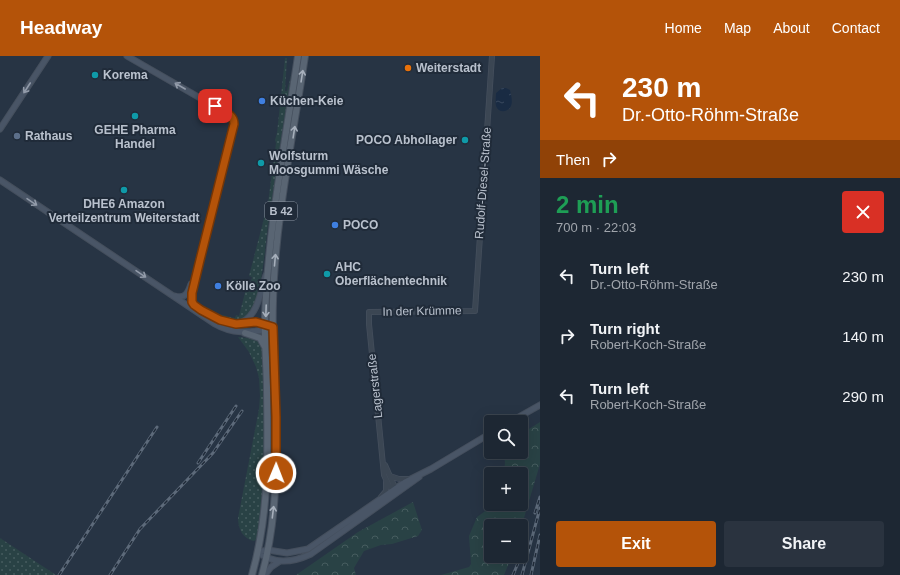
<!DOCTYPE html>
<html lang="en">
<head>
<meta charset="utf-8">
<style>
	body { margin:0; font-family:Helvetica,sans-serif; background:#2a333f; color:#f1f3f6; height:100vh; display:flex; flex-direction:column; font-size:15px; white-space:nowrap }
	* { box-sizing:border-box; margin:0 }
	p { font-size:13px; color:#a0a5ac }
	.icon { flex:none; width:22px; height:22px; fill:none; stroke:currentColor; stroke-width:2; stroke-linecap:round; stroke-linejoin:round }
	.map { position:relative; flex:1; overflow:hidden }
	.sheet { display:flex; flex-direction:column; background:#1d2733; width:360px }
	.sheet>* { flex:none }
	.guide { background:#b45309; color:#fff; overflow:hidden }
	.fabs { position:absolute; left:484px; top:359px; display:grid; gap:8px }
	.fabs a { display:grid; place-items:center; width:44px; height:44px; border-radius:4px; background:#1d2733; box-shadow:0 4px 16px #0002,0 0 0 1px #3b444e; font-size:20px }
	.pin { position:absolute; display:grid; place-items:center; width:34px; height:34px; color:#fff; margin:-17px; border-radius:8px; box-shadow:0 2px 6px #0006 }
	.me { position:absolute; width:44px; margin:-22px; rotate:1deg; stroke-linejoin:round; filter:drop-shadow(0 0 3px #0008) }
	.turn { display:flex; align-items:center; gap:14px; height:84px; padding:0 16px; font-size:18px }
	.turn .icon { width:52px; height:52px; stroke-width:2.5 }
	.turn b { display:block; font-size:28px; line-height:34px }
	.then { display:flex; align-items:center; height:38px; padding:0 16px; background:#0003; gap:8px; font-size:15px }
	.round { display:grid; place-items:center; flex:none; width:42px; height:42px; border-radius:4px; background:#2a333f }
	.head { display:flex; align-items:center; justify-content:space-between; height:68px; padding:0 16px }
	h1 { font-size:24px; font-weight:700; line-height:30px; color:#1e9e55 }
	.action { display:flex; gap:8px; margin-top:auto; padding:8px 16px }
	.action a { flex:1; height:46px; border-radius:4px; background:#b45309; color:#fff; font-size:16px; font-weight:700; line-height:46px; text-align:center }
	.action a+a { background:#2a333f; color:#f1f3f6 }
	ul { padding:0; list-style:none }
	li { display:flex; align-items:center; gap:12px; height:60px; padding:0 16px }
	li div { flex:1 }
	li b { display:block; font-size:15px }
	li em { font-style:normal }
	header { display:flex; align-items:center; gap:24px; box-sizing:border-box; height:56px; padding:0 20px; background:#b45309; color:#fff }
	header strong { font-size:19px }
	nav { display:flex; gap:22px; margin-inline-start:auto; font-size:14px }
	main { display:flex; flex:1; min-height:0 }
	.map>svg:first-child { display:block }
	.grass { fill:url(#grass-dots) }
	.forest { fill:url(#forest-crowns) }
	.water { fill:url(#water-ripples) }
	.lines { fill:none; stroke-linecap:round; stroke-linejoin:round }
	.tertiary-casing { stroke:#454f5d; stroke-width:6 }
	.secondary-casing { stroke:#454f5d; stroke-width:7 }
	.primary-casing { stroke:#454f5d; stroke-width:8 }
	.tertiary { stroke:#3b4653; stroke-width:4.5 }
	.secondary { stroke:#495566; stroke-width:5 }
	.primary { stroke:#596573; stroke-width:6 }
	.rail-casing { stroke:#5d6a7a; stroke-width:3 }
	.rail { stroke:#202b39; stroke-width:1.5; stroke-dasharray:4.5; stroke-linecap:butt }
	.oneway { stroke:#a6afbb }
	.oneway2 { stroke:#929ba9 }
	.route-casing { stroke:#753606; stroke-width:10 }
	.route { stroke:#b45309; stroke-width:7 }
	.food-dot { fill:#e8710a; stroke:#202b39; stroke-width:1.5 }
	.culture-dot { fill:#0f9aa8; stroke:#202b39; stroke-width:1.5 }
	.shop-dot { fill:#3f7fe0; stroke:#202b39; stroke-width:1.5 }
	.service-dot { fill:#5c6f8a; stroke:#202b39; stroke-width:1.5 }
	.labels { text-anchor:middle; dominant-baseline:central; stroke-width:4; stroke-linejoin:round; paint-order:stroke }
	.shield { fill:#202b39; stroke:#8b94a1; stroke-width:1 }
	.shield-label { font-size:11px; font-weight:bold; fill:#b9c1cd }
	.poi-label { font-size:12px; font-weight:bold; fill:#b9c1cd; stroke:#202b39; text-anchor:start }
	.street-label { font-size:12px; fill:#b9c1cd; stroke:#202b39 }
</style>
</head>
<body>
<header>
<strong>Headway</strong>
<nav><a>Home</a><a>Map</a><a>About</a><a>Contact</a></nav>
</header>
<main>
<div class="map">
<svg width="540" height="519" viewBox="0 0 540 519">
	<defs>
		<pattern id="grass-dots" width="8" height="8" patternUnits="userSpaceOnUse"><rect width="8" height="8" fill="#294245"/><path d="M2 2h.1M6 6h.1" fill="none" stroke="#465c5f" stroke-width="1.8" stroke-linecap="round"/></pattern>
		<pattern id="forest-crowns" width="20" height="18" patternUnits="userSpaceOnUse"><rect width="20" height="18" fill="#294245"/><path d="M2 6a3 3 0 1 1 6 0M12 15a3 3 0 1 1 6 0" fill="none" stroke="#465c5f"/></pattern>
		<pattern id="water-ripples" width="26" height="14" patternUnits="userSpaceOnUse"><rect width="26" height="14" fill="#192b43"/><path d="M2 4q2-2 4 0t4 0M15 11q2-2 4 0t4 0" fill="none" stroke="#38485d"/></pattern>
	</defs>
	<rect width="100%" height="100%" fill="#273444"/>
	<path class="grass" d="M285,2h2l-2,33h2l4,-17c-7,48 -15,96 -22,145 -4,23 -6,77 -20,95 -7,8 -18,7 -28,4 -8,-3 -20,-8 -25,-17l5,5 9,3v3l25,6 1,-3 3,1 9,-35h3l1,-4 -3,-1 19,-73 8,-60 -1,-3 2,-7z
		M238,281l18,2 6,8 3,79 -1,56 -7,57 -3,2c-11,-2 -16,-12 -16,-23l21,-109 1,-13 -1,-18 -3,-11 -7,-15z
		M0,482l56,37h-56z"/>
	<path class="forest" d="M540,366v42l-19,64v-2h-30v30h21l-8,19h-63l28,-8 2,-3 -2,-28 8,-19 18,-13h26v-30h-17l1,-12 -2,-10h18v-18z
		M413,446l9,28 -4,6 -26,8 -11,1 -17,6 -10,17 2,7h-60l62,-43z"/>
	<path class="water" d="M502,32h4l4,2c1,4 3,12 1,16 -3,7 -13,7 -15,0 -1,-4 0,-9 0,-13z"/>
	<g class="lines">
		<g class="tertiary-casing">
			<path id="tertiary" d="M385,409l11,25
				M390,420l9,3h10
				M396,436l-7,-6 -5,-11 -15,-151v-12l106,-1 17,-255
				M381,441l5,-6v-9"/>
		</g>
		<g class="secondary-casing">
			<path id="secondary" d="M127,0l106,61 1,7 -3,16 -32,120 -6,30 -1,11 4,5 8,6 21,10 11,2 20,-2 17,5
				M0,73l48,-73
				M0,124l215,144c17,10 34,9 52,5
				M175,240c10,3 13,-3 16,-12
				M242,266c16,-7 19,-32 24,-47
				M510,366l30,-17
				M258,496l10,-2 19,3 21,-4 97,-67 26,-13 60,-36
				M258,496c16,13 36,10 53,2l108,-77
				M265,519l6,-8 9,-6"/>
		</g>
		<g class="primary-casing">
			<path id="primary" d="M245,277l15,5 5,9
				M252,519c17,-60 16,-121 15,-183 0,-25 -3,-50 -2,-75 3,-88 20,-174 33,-261
				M262,519c25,-91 8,-181 11,-274 2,-81 20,-164 32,-245"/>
		</g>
		<use href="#tertiary" class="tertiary"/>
		<use href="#secondary" class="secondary"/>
		<use href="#primary" class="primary"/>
		<g class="rail-casing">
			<path id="rail" d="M198,407l38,-57
				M535,457l5,-16
				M521,500l5,-15
				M59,519l98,-148
				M110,519l30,-46 73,-76 29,-42
				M513,519l8,-19
				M522,519l18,-67
				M531,519l9,-40"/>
		</g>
		<use href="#rail" class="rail"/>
	</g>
	<defs><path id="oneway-shaft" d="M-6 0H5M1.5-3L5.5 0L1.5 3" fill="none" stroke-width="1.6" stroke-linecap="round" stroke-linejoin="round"/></defs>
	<g class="oneway">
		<use href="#oneway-shaft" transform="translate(302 20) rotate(-81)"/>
		<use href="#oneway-shaft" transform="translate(294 76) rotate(-81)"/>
		<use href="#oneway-shaft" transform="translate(275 204) rotate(-85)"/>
		<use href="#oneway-shaft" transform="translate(266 255) rotate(92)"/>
		<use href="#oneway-shaft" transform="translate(273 456) rotate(-83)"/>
	</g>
	<g class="oneway2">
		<use href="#oneway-shaft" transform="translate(180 30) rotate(-150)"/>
		<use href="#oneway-shaft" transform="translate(27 32) rotate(123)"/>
		<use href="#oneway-shaft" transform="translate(32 146) rotate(34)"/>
		<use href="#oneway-shaft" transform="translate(141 218) rotate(34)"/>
	</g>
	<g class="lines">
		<g class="route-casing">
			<path id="route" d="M215,50c8,5 19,8 19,18l-34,136 -8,33v9l2,3 7,5 19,10 16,4 20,-2 17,5 3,90v56"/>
		</g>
		<use href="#route" class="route"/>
	</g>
	<circle class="food-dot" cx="408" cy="12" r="4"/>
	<g class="culture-dot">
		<circle cx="95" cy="19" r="4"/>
		<circle cx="135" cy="60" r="4"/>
		<circle cx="465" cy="84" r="4"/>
		<circle cx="261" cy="107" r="4"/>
		<circle cx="124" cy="134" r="4"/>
		<circle cx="327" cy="218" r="4"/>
	</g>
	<g class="shop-dot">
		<circle cx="262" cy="45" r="4"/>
		<circle cx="335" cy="169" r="4"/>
		<circle cx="218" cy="230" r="4"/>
	</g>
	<circle class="service-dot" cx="17" cy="80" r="4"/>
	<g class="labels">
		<rect class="shield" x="265" y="146" width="32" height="18" rx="3"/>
		<g class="shield-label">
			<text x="281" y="155">B 42</text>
		</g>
		<g class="poi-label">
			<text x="416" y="12">Weiterstadt</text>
			<text x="103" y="19">Korema</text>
			<text x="270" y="45">Küchen-Keie</text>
			<text x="135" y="74" text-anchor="middle">GEHE Pharma<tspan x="135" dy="14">Handel</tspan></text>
			<text x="25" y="80">Rathaus</text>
			<text x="457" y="84" text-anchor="end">POCO Abhollager</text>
			<text x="269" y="100">Wolfsturm<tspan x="269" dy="14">Moosgummi Wäsche</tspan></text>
			<text x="124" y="148" text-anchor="middle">DHE6 Amazon<tspan x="124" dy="14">Verteilzentrum Weiterstadt</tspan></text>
			<text x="343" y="169">POCO</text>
			<text x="335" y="211">AHC<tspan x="335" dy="14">Oberflächentechnik</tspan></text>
			<text x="226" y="230">Kölle Zoo</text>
		</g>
		<g class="street-label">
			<text transform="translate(483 127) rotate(-86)">Rudolf-Diesel-Straße</text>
			<text transform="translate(422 255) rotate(-1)">In der Krümme</text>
			<text transform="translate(375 330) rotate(-96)">Lagerstraße</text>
		</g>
	</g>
</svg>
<div class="fabs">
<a><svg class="icon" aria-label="search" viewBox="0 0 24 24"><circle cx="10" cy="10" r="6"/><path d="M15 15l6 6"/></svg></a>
<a>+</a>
<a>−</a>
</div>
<div class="pin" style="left:215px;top:50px;background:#d93025"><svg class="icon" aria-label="arrive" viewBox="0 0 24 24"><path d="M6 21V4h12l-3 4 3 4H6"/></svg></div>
<svg class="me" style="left:276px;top:417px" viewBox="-20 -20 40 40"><circle r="17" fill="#b45309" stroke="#fff" stroke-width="3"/><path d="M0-11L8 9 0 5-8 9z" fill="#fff"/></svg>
</div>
<section class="sheet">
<div class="guide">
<div class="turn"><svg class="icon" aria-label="left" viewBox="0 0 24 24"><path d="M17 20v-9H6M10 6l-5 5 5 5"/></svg><div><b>230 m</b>Dr.-Otto-Röhm-Straße</div></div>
<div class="then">Then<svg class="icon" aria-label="right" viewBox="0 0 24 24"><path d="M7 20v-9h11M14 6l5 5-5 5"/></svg></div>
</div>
<div class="head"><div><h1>2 min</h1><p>700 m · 22:03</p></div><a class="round" style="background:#d93025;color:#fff"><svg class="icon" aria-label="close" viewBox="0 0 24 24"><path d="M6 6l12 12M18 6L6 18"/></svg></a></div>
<ul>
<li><svg class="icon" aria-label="left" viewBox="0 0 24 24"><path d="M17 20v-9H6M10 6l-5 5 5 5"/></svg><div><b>Turn left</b><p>Dr.-Otto-Röhm-Straße</p></div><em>230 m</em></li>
<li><svg class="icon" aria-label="right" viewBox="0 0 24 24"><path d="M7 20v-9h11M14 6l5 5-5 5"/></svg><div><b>Turn right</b><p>Robert-Koch-Straße</p></div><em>140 m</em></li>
<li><svg class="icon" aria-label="left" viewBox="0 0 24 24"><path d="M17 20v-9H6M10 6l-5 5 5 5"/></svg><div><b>Turn left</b><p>Robert-Koch-Straße</p></div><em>290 m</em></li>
</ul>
<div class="action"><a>Exit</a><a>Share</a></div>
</section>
</main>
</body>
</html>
